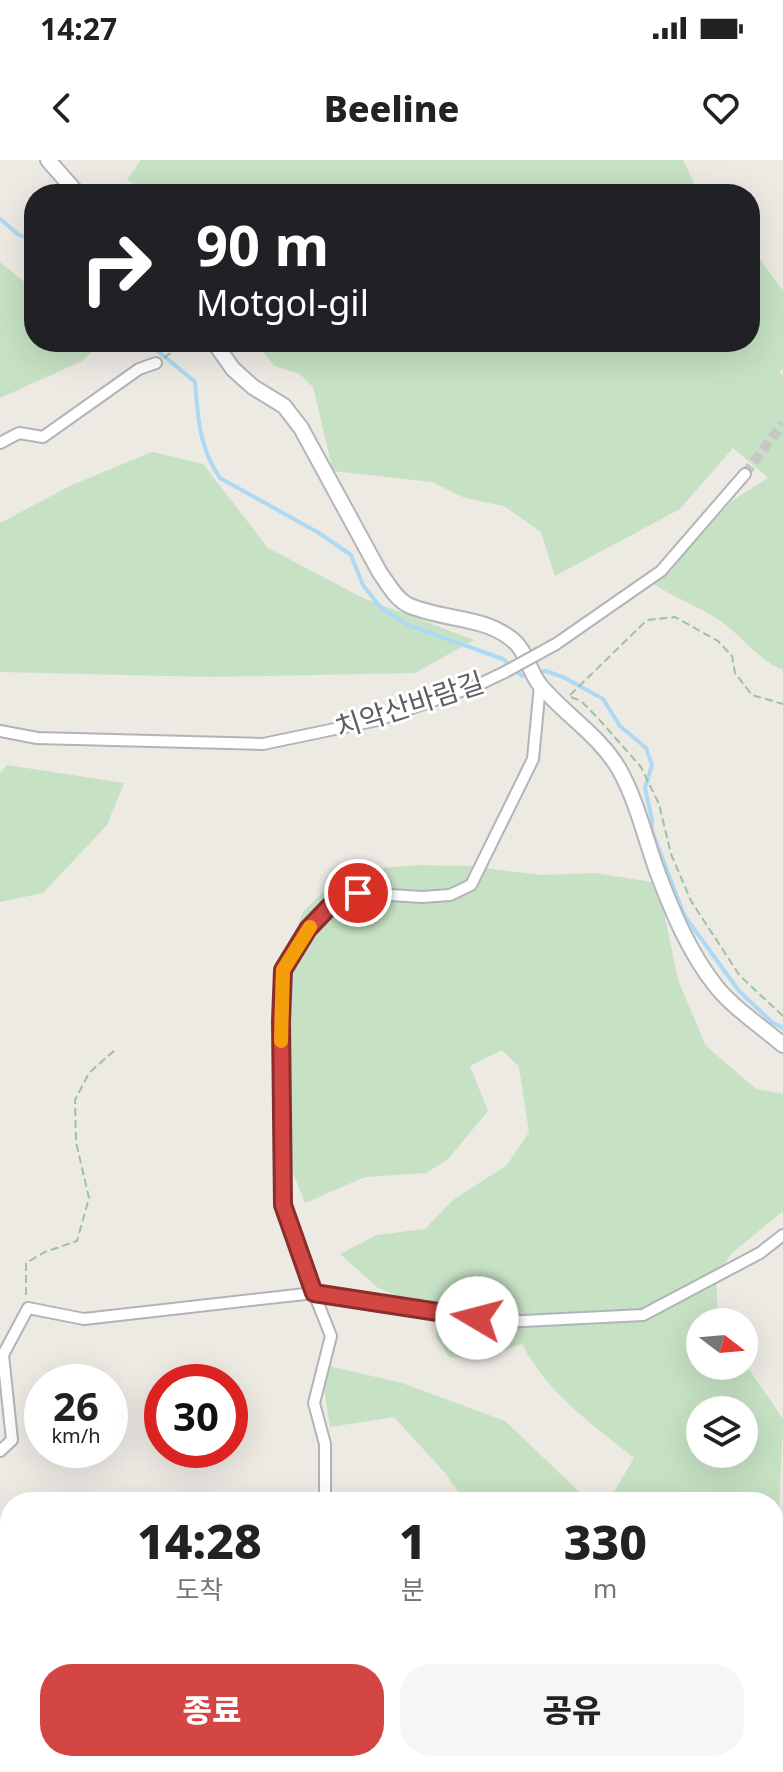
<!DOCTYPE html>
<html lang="ko">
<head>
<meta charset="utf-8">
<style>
	body { margin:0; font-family:"Noto Sans","Noto Sans KR",sans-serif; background:#f6f6f6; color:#222; height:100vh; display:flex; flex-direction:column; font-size:30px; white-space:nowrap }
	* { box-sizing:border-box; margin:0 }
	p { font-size:26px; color:#767676 }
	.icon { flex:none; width:44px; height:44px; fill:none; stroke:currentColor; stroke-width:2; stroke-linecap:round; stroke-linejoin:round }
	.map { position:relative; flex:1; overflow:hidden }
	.side { position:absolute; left:0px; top:1332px; width:784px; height:280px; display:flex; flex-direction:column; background:#fff; border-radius:32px 32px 0 0; box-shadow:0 8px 32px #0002 }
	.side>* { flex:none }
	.top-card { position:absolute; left:24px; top:24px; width:736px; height:168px; border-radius:32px; box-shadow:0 8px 32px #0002; background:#202124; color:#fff; overflow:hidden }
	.needle { width:52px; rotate:106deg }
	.fabs { position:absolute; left:686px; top:1148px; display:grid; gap:16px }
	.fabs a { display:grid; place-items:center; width:72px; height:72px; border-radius:50%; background:#fff; box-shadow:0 8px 32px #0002; font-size:40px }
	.speed { position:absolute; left:24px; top:1204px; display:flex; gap:16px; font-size:40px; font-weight:700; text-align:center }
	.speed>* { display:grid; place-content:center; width:104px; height:104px; border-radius:50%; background:#fff; box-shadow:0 8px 32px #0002; line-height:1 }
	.speed small { font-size:20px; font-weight:400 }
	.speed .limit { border:12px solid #d22; background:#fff; color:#111 }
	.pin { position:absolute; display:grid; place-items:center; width:68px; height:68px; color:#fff; margin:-34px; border:4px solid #fff; border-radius:50%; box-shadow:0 2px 8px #0007 }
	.me { position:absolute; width:88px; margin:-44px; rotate:278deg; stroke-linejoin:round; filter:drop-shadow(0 0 6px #0008) }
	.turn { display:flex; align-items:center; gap:28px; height:168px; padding:0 40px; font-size:36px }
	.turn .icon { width:104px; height:104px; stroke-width:2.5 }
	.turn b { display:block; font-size:56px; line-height:68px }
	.eta { display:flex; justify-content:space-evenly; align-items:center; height:136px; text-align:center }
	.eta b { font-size:48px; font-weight:800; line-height:56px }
	.button { display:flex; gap:16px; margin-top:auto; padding:16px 40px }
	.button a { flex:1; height:92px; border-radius:32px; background:#d34644; color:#fff; font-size:32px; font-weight:800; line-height:92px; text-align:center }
	.button a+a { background:#f6f6f6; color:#222 }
	.status { display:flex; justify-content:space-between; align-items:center; height:56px; padding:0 40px; background:#fff; direction:ltr }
	.status svg { height:22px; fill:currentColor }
	header { display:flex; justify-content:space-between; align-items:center; height:104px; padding:0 40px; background:#fff; font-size:36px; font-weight:800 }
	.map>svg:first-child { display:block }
	.green { fill:#c6e1c4; fill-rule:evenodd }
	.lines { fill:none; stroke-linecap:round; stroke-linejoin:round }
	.stream { stroke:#add9f4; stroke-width:4 }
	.street-tunnel { stroke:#c9c7c4; stroke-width:10; stroke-dasharray:10 5; stroke-linecap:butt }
	.street-casing { stroke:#b1b4b7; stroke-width:14 }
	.secondary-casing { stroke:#b3b6ba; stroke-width:18 }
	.path { stroke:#9ec1a6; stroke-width:2; stroke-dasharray:8 4; stroke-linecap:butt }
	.street { stroke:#fff; stroke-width:10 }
	.secondary { stroke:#fff; stroke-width:14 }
	.street-bridge-casing { stroke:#b1b4b7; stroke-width:14; stroke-linecap:butt }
	.street-bridge { stroke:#fff; stroke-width:10 }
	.route-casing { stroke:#892e2c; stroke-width:20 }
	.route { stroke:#d34644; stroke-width:14 }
	.slow { stroke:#f59e0b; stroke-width:14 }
	.labels { text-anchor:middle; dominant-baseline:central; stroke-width:6; stroke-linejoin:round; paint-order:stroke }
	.street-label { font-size:28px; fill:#5c5f63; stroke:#fff }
</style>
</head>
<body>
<div class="status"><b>14:27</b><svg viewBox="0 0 49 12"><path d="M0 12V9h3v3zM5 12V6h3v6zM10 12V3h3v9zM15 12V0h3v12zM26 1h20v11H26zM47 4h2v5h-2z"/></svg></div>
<header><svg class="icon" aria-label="back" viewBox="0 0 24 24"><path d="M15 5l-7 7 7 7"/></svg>Beeline<svg class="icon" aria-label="heart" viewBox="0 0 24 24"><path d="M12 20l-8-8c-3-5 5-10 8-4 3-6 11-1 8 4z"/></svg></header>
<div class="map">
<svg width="783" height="1612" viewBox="0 0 783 1612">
	<rect width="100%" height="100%" fill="#edeae4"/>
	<path class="green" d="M141,0h542l16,34h-549l-23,-14z
		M750,85l33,46v76l-4,6 4,2v295c-25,-10 -41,-34 -64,-50 -20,-14 -45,-22 -65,-36l79,-84 35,-22 -35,-30 -53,61 -125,67 -14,-44 -37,-26 -39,-8 -33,-16 -99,-11 -20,-84 -13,-13 -26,-8 -18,-24h494z
		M0,102l34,28v52h69l-21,19 -82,37z
		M152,292l51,12 65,84 95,50 111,42 -59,33 -205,4 -210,-5v-149l72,-38z
		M7,605l117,18 -17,42 -64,68 -43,9v-129z
		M419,705l50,1 72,9 54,-2 63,10 20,97 28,66 50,43 27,5v117l-51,42 -16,22 2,47h-18v44h44v-4l39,57 -5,121 3,106 -3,80 -4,11v-235h-166l26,-44c-42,-34 -87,-65 -112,-114l-43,14 -30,-1 -13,-20 2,-24 -60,-25 -38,-34 37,-19 48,-6 28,-29 54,-35 22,-33 -10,-65 -17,-17 -32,16 18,45 -40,48 -22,14 -61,4 -60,26 -17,-43 4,-46 -2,-155 12,-46 29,-29 38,-15zM700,1250h44v44h-44z
		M320,1204l82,19 103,38 85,81h-125l-20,-29 -51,-56 -64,10z
		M185,1602h131l4,10h-133z
		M360,1602h404l-4,10h-395z"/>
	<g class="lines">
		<path class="stream" d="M0,59l19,16 15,5
			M147,182l48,40c3,35 4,66 25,96l99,55 32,22 12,30 19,24 26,16 95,34 19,17 5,-2
			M536,512l10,-1 19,7 38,21 17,27 26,22 6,17 -7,23 7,32v11l32,84 55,76 34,32 10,5
			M783,1360v92
			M780,1612l3,-21"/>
		<path class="street-tunnel" d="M745,314l38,-51"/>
		<g class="street-casing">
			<path id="street" d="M0,283l19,-10 24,4 96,-68 17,-6
				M556,484l105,-73 84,-97
				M0,571l37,7 226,6 115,-24 100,-35 27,-13
				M0,1291l12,-11 -9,-85 25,-47 56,11 230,-26 190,29 139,-7 117,-62 23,-18
				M325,1342v-58l-11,-41 17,-67 -26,-65 -22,-66v-235l25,-41 22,-23 28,-13 64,4 28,-2 21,-10 62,-126 7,-74
				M0,1597l10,2
				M49,1602h6l8,10
				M122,1602l5,10
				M92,1612l9,-10"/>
		</g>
		<g class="secondary-casing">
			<path id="secondary" d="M48,0l30,34
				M214,182l19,27 20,18 31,19 17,22 79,145c8,11 16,26 28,32 35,16 79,10 108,38 11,11 14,30 24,42 25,30 59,50 79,84 18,32 26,69 38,102 15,40 32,81 58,114 16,21 47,42 68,60"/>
		</g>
		<path class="path" d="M164,198l21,-16
			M570,535l77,-75 28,-3 43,24 14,15 3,17 17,22 31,9
			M571,537l10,4 15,15 45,51 18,37 12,50 20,47 49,75 43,40
			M26,1135v-32l19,-11 32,-11 12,-43 -13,-56 -1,-42 14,-27 27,-24"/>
		<use href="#street" class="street"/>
		<use href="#secondary" class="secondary"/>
		<g class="street-bridge-casing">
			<path id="street-bridge" d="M505,512l51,-28"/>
		</g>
		<use href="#street-bridge" class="street-bridge"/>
	</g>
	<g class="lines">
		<g class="route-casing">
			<path id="route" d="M358,733l-28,13 -22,23 -25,41 -2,51 2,184 31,88 163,25"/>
		</g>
		<use href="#route" class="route"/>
		<path class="slow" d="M281,881l2,-71 27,-43"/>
	</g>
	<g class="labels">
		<g class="street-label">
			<text transform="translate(409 544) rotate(-18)">치악산바람길</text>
		</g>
	</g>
</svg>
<div class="fabs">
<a><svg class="needle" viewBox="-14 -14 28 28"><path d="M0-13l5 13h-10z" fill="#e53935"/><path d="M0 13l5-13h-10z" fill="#767676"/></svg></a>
<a><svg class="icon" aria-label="layers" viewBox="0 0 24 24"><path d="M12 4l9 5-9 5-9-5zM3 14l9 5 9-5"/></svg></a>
</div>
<div class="speed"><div>26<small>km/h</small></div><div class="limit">30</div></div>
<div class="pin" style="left:358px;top:733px;background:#d93025"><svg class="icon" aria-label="arrive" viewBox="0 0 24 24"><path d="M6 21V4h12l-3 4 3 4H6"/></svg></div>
<svg class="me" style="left:477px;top:1158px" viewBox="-20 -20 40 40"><circle r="19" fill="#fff"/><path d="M0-13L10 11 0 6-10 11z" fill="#d34644"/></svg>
<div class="top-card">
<div class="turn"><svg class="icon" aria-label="right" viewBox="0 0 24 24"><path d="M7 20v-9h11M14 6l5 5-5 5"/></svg><div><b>90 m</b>Motgol-gil</div></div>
</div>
<section class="side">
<div class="eta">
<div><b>14:28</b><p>도착</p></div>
<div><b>1</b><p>분</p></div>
<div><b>330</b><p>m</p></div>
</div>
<div class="button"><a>종료</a><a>공유</a></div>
</section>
</div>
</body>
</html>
